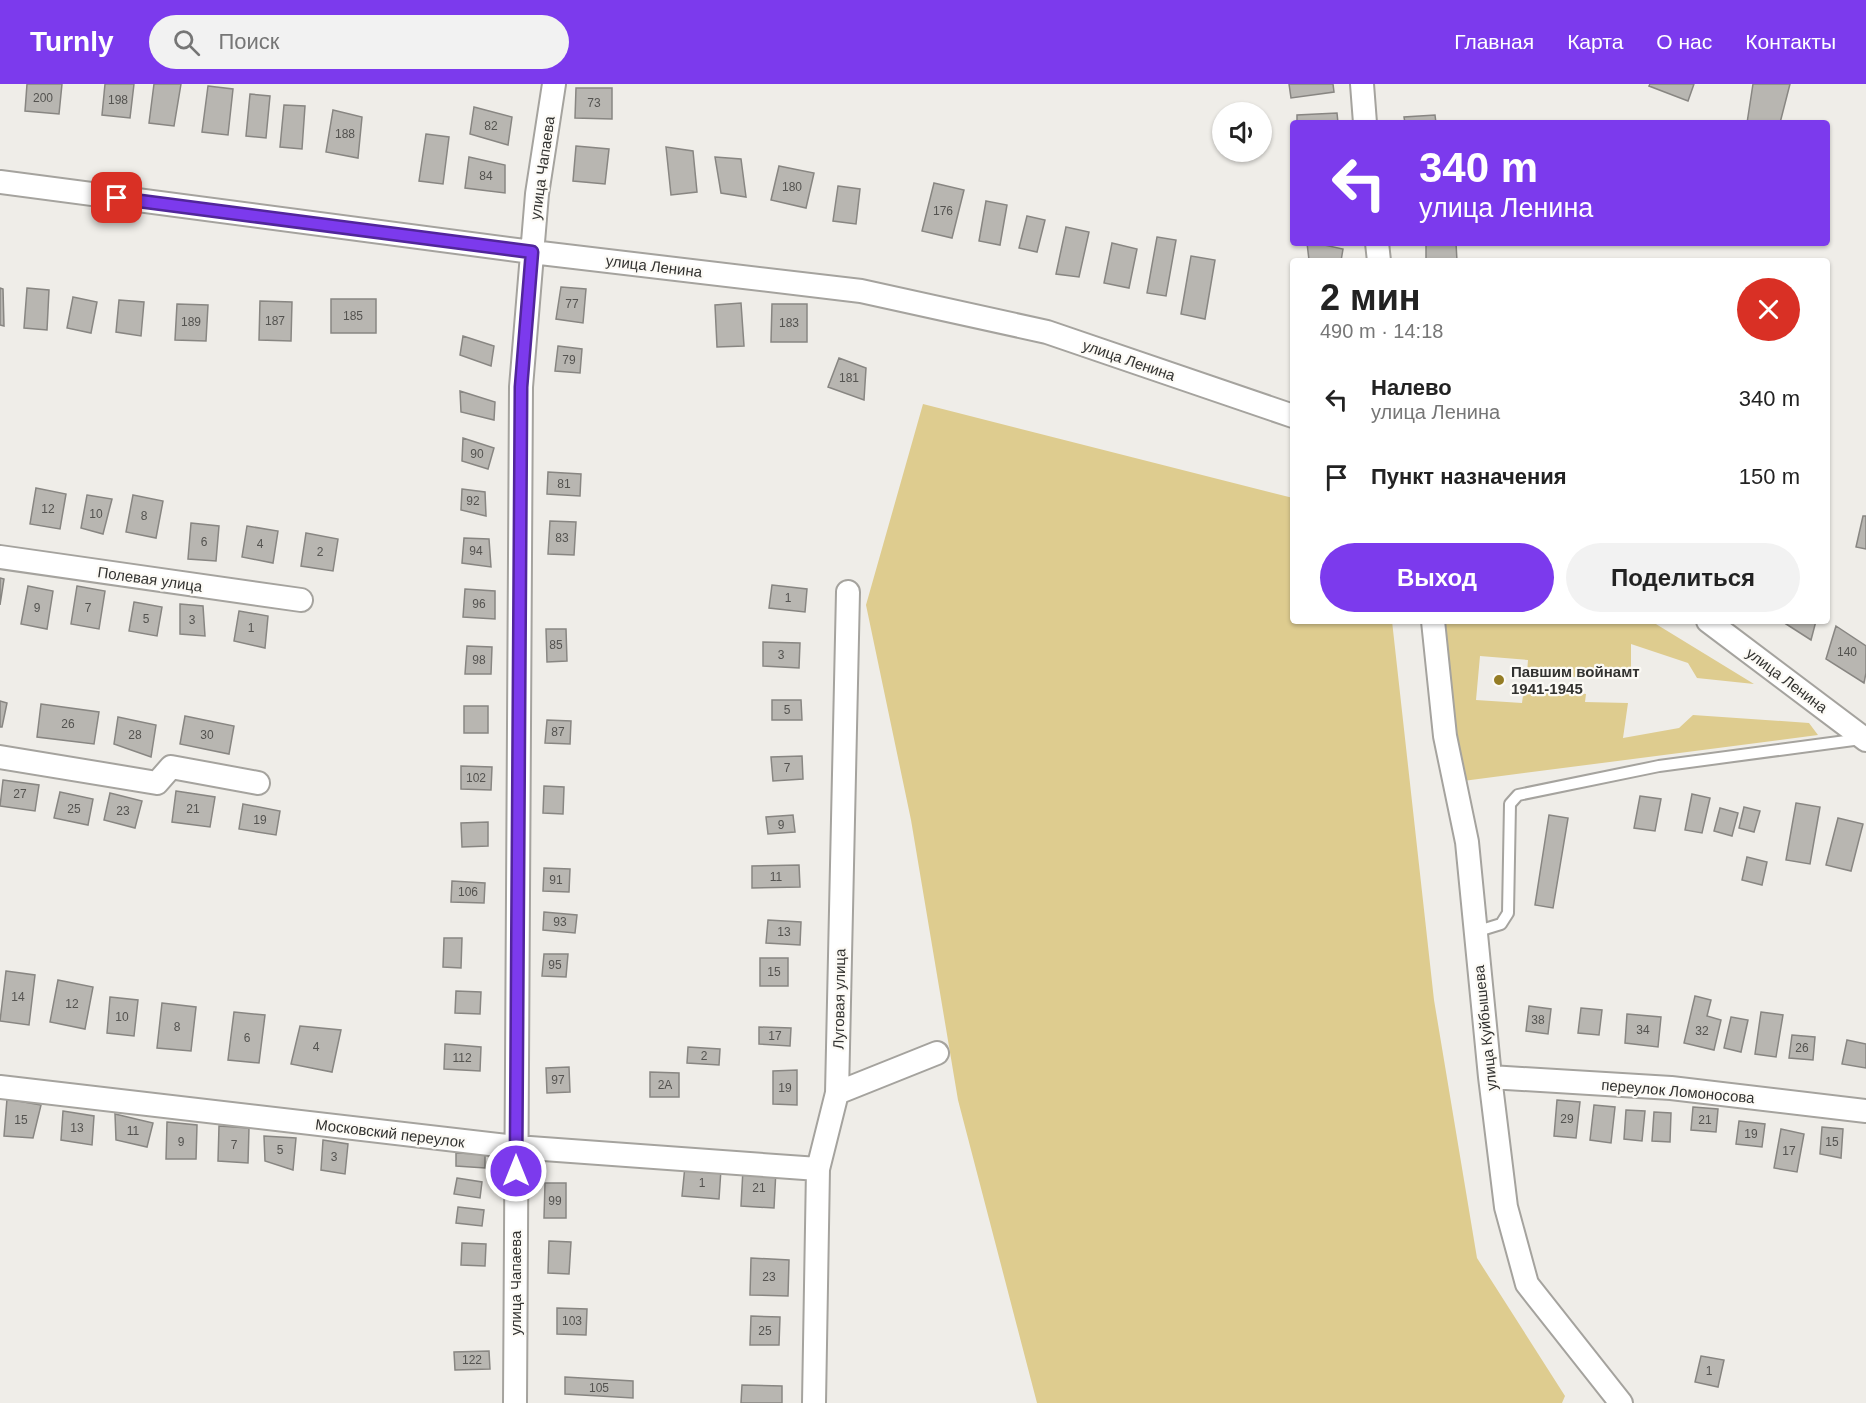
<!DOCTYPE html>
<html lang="ru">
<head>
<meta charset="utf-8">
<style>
	body { margin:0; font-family:Arial,sans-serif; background:#f2f2f2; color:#222; height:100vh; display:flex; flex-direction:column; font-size:22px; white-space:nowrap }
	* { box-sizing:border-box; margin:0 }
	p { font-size:20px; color:#767676 }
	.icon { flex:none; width:33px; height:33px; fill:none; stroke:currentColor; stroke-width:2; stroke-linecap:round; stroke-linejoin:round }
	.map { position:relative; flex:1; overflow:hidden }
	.drawer { position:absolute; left:1290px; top:174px; width:540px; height:366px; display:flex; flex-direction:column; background:#fff; border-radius:6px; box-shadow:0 2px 4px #0004 }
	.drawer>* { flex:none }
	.banner { position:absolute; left:1290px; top:36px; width:540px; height:126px; border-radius:6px; box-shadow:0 2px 4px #0004; background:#7c3aed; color:#fff; overflow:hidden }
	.fabs { position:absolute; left:1212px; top:18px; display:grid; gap:12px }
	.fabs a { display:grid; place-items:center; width:60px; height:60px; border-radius:50%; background:#fff; box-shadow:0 2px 4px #0004; font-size:30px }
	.pin { position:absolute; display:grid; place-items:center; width:51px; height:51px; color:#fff; margin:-26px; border-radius:12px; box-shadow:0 3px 9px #0006 }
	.me { position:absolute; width:66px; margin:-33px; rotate:0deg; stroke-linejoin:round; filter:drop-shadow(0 0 4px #0008) }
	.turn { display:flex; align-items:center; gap:21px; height:126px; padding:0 30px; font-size:27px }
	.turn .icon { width:78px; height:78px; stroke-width:2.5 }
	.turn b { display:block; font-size:42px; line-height:51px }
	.round { display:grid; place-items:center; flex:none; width:63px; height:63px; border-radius:32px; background:#f2f2f2 }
	.head { display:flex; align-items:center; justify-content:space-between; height:102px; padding:0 30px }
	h1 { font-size:36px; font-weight:800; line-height:45px }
	.action { display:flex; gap:12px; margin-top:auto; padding:12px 30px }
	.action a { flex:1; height:69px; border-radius:36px; background:#7c3aed; color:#fff; font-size:24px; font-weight:800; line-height:69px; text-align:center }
	.action a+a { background:#f2f2f2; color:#222 }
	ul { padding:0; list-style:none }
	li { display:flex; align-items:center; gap:18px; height:78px; padding:0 30px }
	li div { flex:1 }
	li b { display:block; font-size:22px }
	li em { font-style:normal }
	header { display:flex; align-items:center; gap:36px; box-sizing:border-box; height:84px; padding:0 30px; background:#7c3aed; color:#fff }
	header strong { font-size:28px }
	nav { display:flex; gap:33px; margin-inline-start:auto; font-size:21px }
	.search { width:420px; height:54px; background:#f2f2f2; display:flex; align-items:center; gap:15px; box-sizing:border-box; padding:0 21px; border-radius:33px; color:#767676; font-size:22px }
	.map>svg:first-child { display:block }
	.green { fill:#decc8f }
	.building { fill:#b8b6b1; stroke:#888682; stroke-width:1.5 }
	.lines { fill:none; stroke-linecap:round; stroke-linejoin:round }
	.service-casing { stroke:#a5a39e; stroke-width:14 }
	.minor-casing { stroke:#a5a39e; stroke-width:26 }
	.service { stroke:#fff; stroke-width:10 }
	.minor { stroke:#fff; stroke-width:22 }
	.route-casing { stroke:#51269a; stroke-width:15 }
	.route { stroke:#7c3aed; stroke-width:10 }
	.poi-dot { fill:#947c24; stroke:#fcfaf5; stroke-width:2 }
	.labels { text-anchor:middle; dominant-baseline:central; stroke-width:4.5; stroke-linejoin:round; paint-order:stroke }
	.number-label { font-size:12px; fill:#545350 }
	.street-label { font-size:15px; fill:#323230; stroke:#fcfaf5 }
	.poi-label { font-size:15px; font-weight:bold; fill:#323230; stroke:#fcfaf5; text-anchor:start }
</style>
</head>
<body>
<header>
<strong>Turnly</strong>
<div class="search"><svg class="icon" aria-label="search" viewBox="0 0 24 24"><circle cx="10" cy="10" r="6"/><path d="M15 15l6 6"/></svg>Поиск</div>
<nav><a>Главная</a><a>Карта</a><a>О нас</a><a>Контакты</a></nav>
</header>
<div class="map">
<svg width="1866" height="1319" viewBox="0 0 1866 1319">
	<rect width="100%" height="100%" fill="#efede8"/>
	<path class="green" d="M923,320l370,94v123h99l42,379 43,258 88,138 -3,7h-525l-79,-303 -47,-280 -45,-215z
		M1441,537h210l103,63 -57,-6 -9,-15 -57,-19v34l-42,-9 -2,9 -60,-5 1,-13 -48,-4 -4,44 46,3 2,-15 62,6 -1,8 43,1 -5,35 56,-10 14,-13 116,8 9,12 -355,46 -4,-5z"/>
	<path class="building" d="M27,0h35l-3,30 -34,-3z
		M105,0h29l-4,34 -28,-3z
		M154,0h27l-7,42 -25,-3z
		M1289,0h44l1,8 -43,6z
		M1650,0h44l-6,17 -39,-15z
		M1753,0h37l-10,39h-33z
		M208,2l25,3 -5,46 -26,-3z
		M576,4h36v31l-37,-1z
		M250,10l20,2 -4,42 -20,-2z
		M284,21l21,1 -3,43 -22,-2z
		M474,23l38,10 -4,28 -38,-11z
		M333,26l29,7 -4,41 -32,-6z
		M1337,29l1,10h-41v-8z
		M1435,31l1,8h-31l-1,-6z
		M426,50l23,3 -6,47 -24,-3z
		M576,62l33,3 -4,35 -32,-3z
		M666,63l27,4 4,41 -26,3z
		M469,73l36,8v28l-40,-5z
		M715,73l26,2 5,38 -25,-4z
		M779,82l35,7 -8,35 -35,-8z
		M934,99l30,7 -12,48 -30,-7z
		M838,102l22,3 -4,35 -23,-3z
		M986,117l21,4 -7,40 -21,-4z
		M1027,132l18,4 -8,32 -18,-4z
		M1066,143l23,5 -10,45 -23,-3z
		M1157,153l19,3 -10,56 -19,-3z
		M1112,159l25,6 -8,39 -25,-5z
		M1307,159h8l28,6 -2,12 -32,-1z
		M1426,159h30l1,18h-31z
		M1191,172l24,4 -10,59 -24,-5z
		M561,203l25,2 -3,34 -27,-4z
		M0,204l3,1 1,37 -4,-1z
		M27,204l22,2 -2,40 -23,-2z
		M73,213l24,5 -6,31 -24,-5z
		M331,215h45v34h-45z
		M119,216l25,2 -3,34 -25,-4z
		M260,217l32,1 -1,39 -32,-1z
		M741,219l3,43 -27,1 -2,-42z
		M177,220l31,1 -2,36 -31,-1z
		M772,220h35v38h-36z
		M463,252l31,10 -3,20 -31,-11z
		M558,262l24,3 -2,24 -25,-2z
		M839,274l27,10 -2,32 -36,-13z
		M460,307l35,11 -1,18 -33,-8z
		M463,354l31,10 -6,21 -26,-8z
		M548,388l33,2 -1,22 -33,-2z
		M36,404l30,6 -6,35 -30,-5z
		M462,405l23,3 1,24 -25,-6z
		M87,411l25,4 -9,35 -22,-6z
		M133,411l30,6 -7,37 -30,-6z
		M1863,432h3v33l-10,-2z
		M550,437l26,1 -2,33 -26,-1z
		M191,439l28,3 -3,35 -28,-2z
		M247,442l31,5 -5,32 -31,-6z
		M306,449l32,6 -5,32 -32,-5z
		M464,454l25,1 2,28 -29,-4z
		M0,494l4,1 -4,26z
		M772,501l35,4 -2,23 -36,-4z
		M28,502l25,5 -6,38 -26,-5z
		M77,502l28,5 -6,38 -28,-5z
		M465,505l30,2v28l-32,-2z
		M134,518l28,5 -5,29 -28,-5z
		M180,520l23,2 2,30 -25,-2z
		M239,527l29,5 -3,32 -31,-7z
		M1784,537h32l-5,19 -28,-18z
		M1836,542l30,20v27l-2,10 -38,-24z
		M546,545h20l1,32 -20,1z
		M763,558l37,1 -1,25 -36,-2z
		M467,562l25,1 -1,27h-26z
		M772,616h29l1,20h-30z
		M0,617l7,2 -5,24h-2z
		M41,620l58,8 -5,32 -57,-7z
		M464,622h24v27h-24z
		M185,632l49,10 -5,28 -49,-10z
		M118,633l38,8 -5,32 -37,-13z
		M547,636l24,1 -1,23 -25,-1z
		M802,672l1,23 -30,2 -2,-24z
		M461,682l31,1 -1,23 -30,-1z
		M3,696l36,5 -4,26 -35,-5z
		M544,702l20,1 -1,27 -20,-1z
		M176,707l39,6 -5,30 -38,-5z
		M60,708l33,7 -5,26 -34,-7z
		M110,709l32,8 -7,27 -31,-8z
		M1692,710l18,4 -8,35 -17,-3z
		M1640,712l21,3 -6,32 -21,-3z
		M1796,719l24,4 -10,57 -24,-4z
		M243,720l37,7 -4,24 -37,-6z
		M1744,723l16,4 -6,21 -15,-4z
		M1720,724l18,5 -6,23 -18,-5z
		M793,731l2,17 -27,2 -2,-17z
		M1549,731l19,3 -15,90 -18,-3z
		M1838,734l25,6 -12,47 -25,-6z
		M488,738v24l-26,1 -1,-24z
		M1747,773l20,5 -5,23 -20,-5z
		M799,781l1,22 -48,1v-22z
		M544,784l26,1 -1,23 -26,-1z
		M452,797l33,2 -1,20 -33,-1z
		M544,828l33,3 -2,18 -32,-3z
		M768,836l33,2 -1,23 -34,-2z
		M444,854h18l-1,30 -18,-1z
		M544,870h24l-2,23 -24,-1z
		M760,874h28v28h-28z
		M6,887l29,4 -6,50 -29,-4z
		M58,896l35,7 -8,42 -35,-7z
		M456,907l25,1 -1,22 -25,-1z
		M1695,912l16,4 -4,16 14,4 -7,30 -30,-7z
		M110,913l28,3 -4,36 -27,-3z
		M162,919l34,4 -5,44 -34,-3z
		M1529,922l22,3 -3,25 -22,-3z
		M1581,924l21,2 -3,25 -21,-2z
		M234,928l31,3 -6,48 -31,-3z
		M1761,928l22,3 -7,42 -21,-3z
		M1627,930l34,3 -3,30 -33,-4z
		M1731,933l17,3 -7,32 -17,-4z
		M300,942l41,4 -9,42 -41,-8z
		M759,943l32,1 -1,18 -31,-2z
		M1792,951l23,2 -2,23 -24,-2z
		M1847,956l19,4v24l-24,-4z
		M445,960l36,3 -1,24 -36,-2z
		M688,963l32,2 -1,16 -32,-2z
		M569,983l1,25 -23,1 -1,-25z
		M797,986v35l-24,-1v-33z
		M650,988l29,1v24h-29z
		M7,1015l34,6 -8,33 -29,-2z
		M1557,1016l23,2 -4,36 -22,-2z
		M1594,1021l21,2 -4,36 -21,-3z
		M1693,1023l25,2 -2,23 -25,-2z
		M1626,1026l19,1 -3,30 -18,-2z
		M63,1027l31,5 -2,29 -31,-5z
		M1654,1028l17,1 -1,29 -18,-1z
		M115,1030l38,9 -6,24 -31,-7z
		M1739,1037l26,3 -3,23 -26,-3z
		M167,1038l30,3 -1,34h-30z
		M219,1042l30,2 -1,35 -30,-2z
		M1822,1043l21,2 -2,29 -21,-4z
		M1781,1045l23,5 -7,38 -23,-4z
		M264,1052l32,2 -3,32 -28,-9z
		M323,1056l25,4 -3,30 -24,-4z
		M456,1069l29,1v14l-29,-2z
		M685,1082l36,3 -2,30 -37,-3z
		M743,1085l33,1 -2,38 -33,-2z
		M457,1094l25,4 -2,16 -26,-4z
		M545,1099h21v35h-22z
		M458,1123l26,3 -2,16 -26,-3z
		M549,1157l22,1 -2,32 -21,-1z
		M462,1159l24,1 -1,22 -24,-1z
		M751,1174l38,2 -1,36 -38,-1z
		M557,1224l30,1 -1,26 -29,-1z
		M751,1232l29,1 -1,28h-29z
		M489,1267l1,18 -35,1 -1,-18z
		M1701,1272l23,4 -6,27 -23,-5z
		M565,1293l68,4v17l-68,-4z
		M742,1301l40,1v17h-41z"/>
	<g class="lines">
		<g class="service-casing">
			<path id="service" d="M1475,848l26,-8 7,-11 2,-109 8,-9 141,-29 202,-27"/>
		</g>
		<g class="minor-casing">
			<path id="minor" d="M1362,0l3,39
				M0,98l532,70 329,39 186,41 246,84
				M1377,159l2,18
				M0,473l301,43
				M1433,537l12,115 22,106 23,235 16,130 21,77 94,119
				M1708,537l158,119
				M0,673l157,26 14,-16 87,16
				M1490,993l181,11 195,23
				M0,1003l516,60 302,22
				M837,1009l100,-40
				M515,1319l6,-1016 16,-193 17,-110
				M814,1319l4,-234 19,-76 11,-501"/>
		</g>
		<use href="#service" class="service"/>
		<use href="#minor" class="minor"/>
	</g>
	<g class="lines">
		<g class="route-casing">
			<path id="route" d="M117,114l415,54 -11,135 -5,784"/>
		</g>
		<use href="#route" class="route"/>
	</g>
	<circle class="poi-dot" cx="1499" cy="596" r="6"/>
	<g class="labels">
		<g class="number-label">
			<text x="43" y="14">200</text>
			<text x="118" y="16">198</text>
			<text x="594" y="19">73</text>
			<text x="491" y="42">82</text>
			<text x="345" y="50">188</text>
			<text x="486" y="92">84</text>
			<text x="792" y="103">180</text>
			<text x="943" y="127">176</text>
			<text x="572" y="220">77</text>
			<text x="353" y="232">185</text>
			<text x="275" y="237">187</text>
			<text x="191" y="238">189</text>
			<text x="789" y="239">183</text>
			<text x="569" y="276">79</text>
			<text x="849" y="294">181</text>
			<text x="477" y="370">90</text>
			<text x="564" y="400">81</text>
			<text x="473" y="417">92</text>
			<text x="48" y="425">12</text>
			<text x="96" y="430">10</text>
			<text x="144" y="432">8</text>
			<text x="562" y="454">83</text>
			<text x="204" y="458">6</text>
			<text x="260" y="460">4</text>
			<text x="476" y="467">94</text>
			<text x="320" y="468">2</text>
			<text x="788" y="514">1</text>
			<text x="479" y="520">96</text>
			<text x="37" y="524">9</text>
			<text x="88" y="524">7</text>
			<text x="146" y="535">5</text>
			<text x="192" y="536">3</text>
			<text x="251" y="544">1</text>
			<text x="556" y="561">85</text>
			<text x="1847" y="568">140</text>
			<text x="781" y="571">3</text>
			<text x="479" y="576">98</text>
			<text x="787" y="626">5</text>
			<text x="68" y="640">26</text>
			<text x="558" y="648">87</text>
			<text x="135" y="651">28</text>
			<text x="207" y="651">30</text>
			<text x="787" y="684">7</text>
			<text x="476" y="694">102</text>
			<text x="20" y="710">27</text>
			<text x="74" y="725">25</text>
			<text x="193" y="725">21</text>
			<text x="123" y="727">23</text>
			<text x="260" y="736">19</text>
			<text x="781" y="741">9</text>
			<text x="776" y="793">11</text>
			<text x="556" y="796">91</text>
			<text x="468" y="808">106</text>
			<text x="560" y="838">93</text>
			<text x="784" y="848">13</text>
			<text x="555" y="881">95</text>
			<text x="774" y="888">15</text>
			<text x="18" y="913">14</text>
			<text x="72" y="920">12</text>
			<text x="122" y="933">10</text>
			<text x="1538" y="936">38</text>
			<text x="177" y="943">8</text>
			<text x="1643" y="946">34</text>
			<text x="1702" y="947">32</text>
			<text x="775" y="952">17</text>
			<text x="247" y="954">6</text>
			<text x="316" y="963">4</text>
			<text x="1802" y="964">26</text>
			<text x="704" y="972">2</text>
			<text x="462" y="974">112</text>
			<text x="558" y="996">97</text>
			<text x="665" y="1001">2А</text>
			<text x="785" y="1004">19</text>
			<text x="1567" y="1035">29</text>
			<text x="21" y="1036">15</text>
			<text x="1705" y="1036">21</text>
			<text x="77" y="1044">13</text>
			<text x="133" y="1047">11</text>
			<text x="1751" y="1050">19</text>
			<text x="181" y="1058">9</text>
			<text x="1832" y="1058">15</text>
			<text x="234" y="1061">7</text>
			<text x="280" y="1066">5</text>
			<text x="1789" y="1067">17</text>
			<text x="334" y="1073">3</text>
			<text x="702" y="1099">1</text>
			<text x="759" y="1104">21</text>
			<text x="555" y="1117">99</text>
			<text x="769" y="1193">23</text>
			<text x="572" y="1237">103</text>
			<text x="765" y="1247">25</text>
			<text x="472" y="1276">122</text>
			<text x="1709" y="1287">1</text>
			<text x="599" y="1304">105</text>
		</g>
		<g class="street-label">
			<text transform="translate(542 84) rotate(-82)">улица Чапаева</text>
			<text transform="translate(654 182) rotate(7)">улица Ленина</text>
			<text transform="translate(1129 276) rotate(19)">улица Ленина</text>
			<text transform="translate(150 495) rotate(8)">Полевая улица</text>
			<text transform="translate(1787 596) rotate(37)">улица Ленина</text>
			<text transform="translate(839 915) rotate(-89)">Луговая улица</text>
			<text transform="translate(1485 944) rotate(-96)">улица Куйбышева</text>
			<text transform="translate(1678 1007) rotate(5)">переулок Ломоносова</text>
			<text transform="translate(390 1049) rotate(7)">Московский переулок</text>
			<text transform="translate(515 1199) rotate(-90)">улица Чапаева</text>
		</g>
		<g class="poi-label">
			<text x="1511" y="587">Павшим войнамт<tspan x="1511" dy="17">1941-1945</tspan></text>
		</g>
	</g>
</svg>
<div class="fabs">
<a><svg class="icon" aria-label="sound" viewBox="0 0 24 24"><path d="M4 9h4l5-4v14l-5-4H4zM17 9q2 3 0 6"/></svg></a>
</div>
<div class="pin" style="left:117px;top:114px;background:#d93025"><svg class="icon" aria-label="arrive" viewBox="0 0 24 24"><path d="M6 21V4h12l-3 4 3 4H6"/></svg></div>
<svg class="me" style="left:516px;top:1087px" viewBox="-20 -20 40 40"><circle r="17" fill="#7c3aed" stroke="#fff" stroke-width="3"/><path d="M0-11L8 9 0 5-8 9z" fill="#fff"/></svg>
<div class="banner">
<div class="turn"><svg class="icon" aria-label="left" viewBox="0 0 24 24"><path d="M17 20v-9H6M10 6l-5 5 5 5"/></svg><div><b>340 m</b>улица Ленина</div></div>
</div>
<section class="drawer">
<div class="head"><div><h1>2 мин</h1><p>490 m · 14:18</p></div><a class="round" style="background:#d93025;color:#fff"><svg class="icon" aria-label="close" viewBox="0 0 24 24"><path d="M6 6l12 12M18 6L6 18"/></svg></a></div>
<ul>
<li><svg class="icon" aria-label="left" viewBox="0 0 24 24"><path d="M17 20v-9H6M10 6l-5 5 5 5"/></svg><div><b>Налево</b><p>улица Ленина</p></div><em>340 m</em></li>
<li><svg class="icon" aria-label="arrive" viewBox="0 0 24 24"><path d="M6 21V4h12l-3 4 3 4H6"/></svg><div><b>Пункт назначения</b></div><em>150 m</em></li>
</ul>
<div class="action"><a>Выход</a><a>Поделиться</a></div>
</section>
</div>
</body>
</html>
